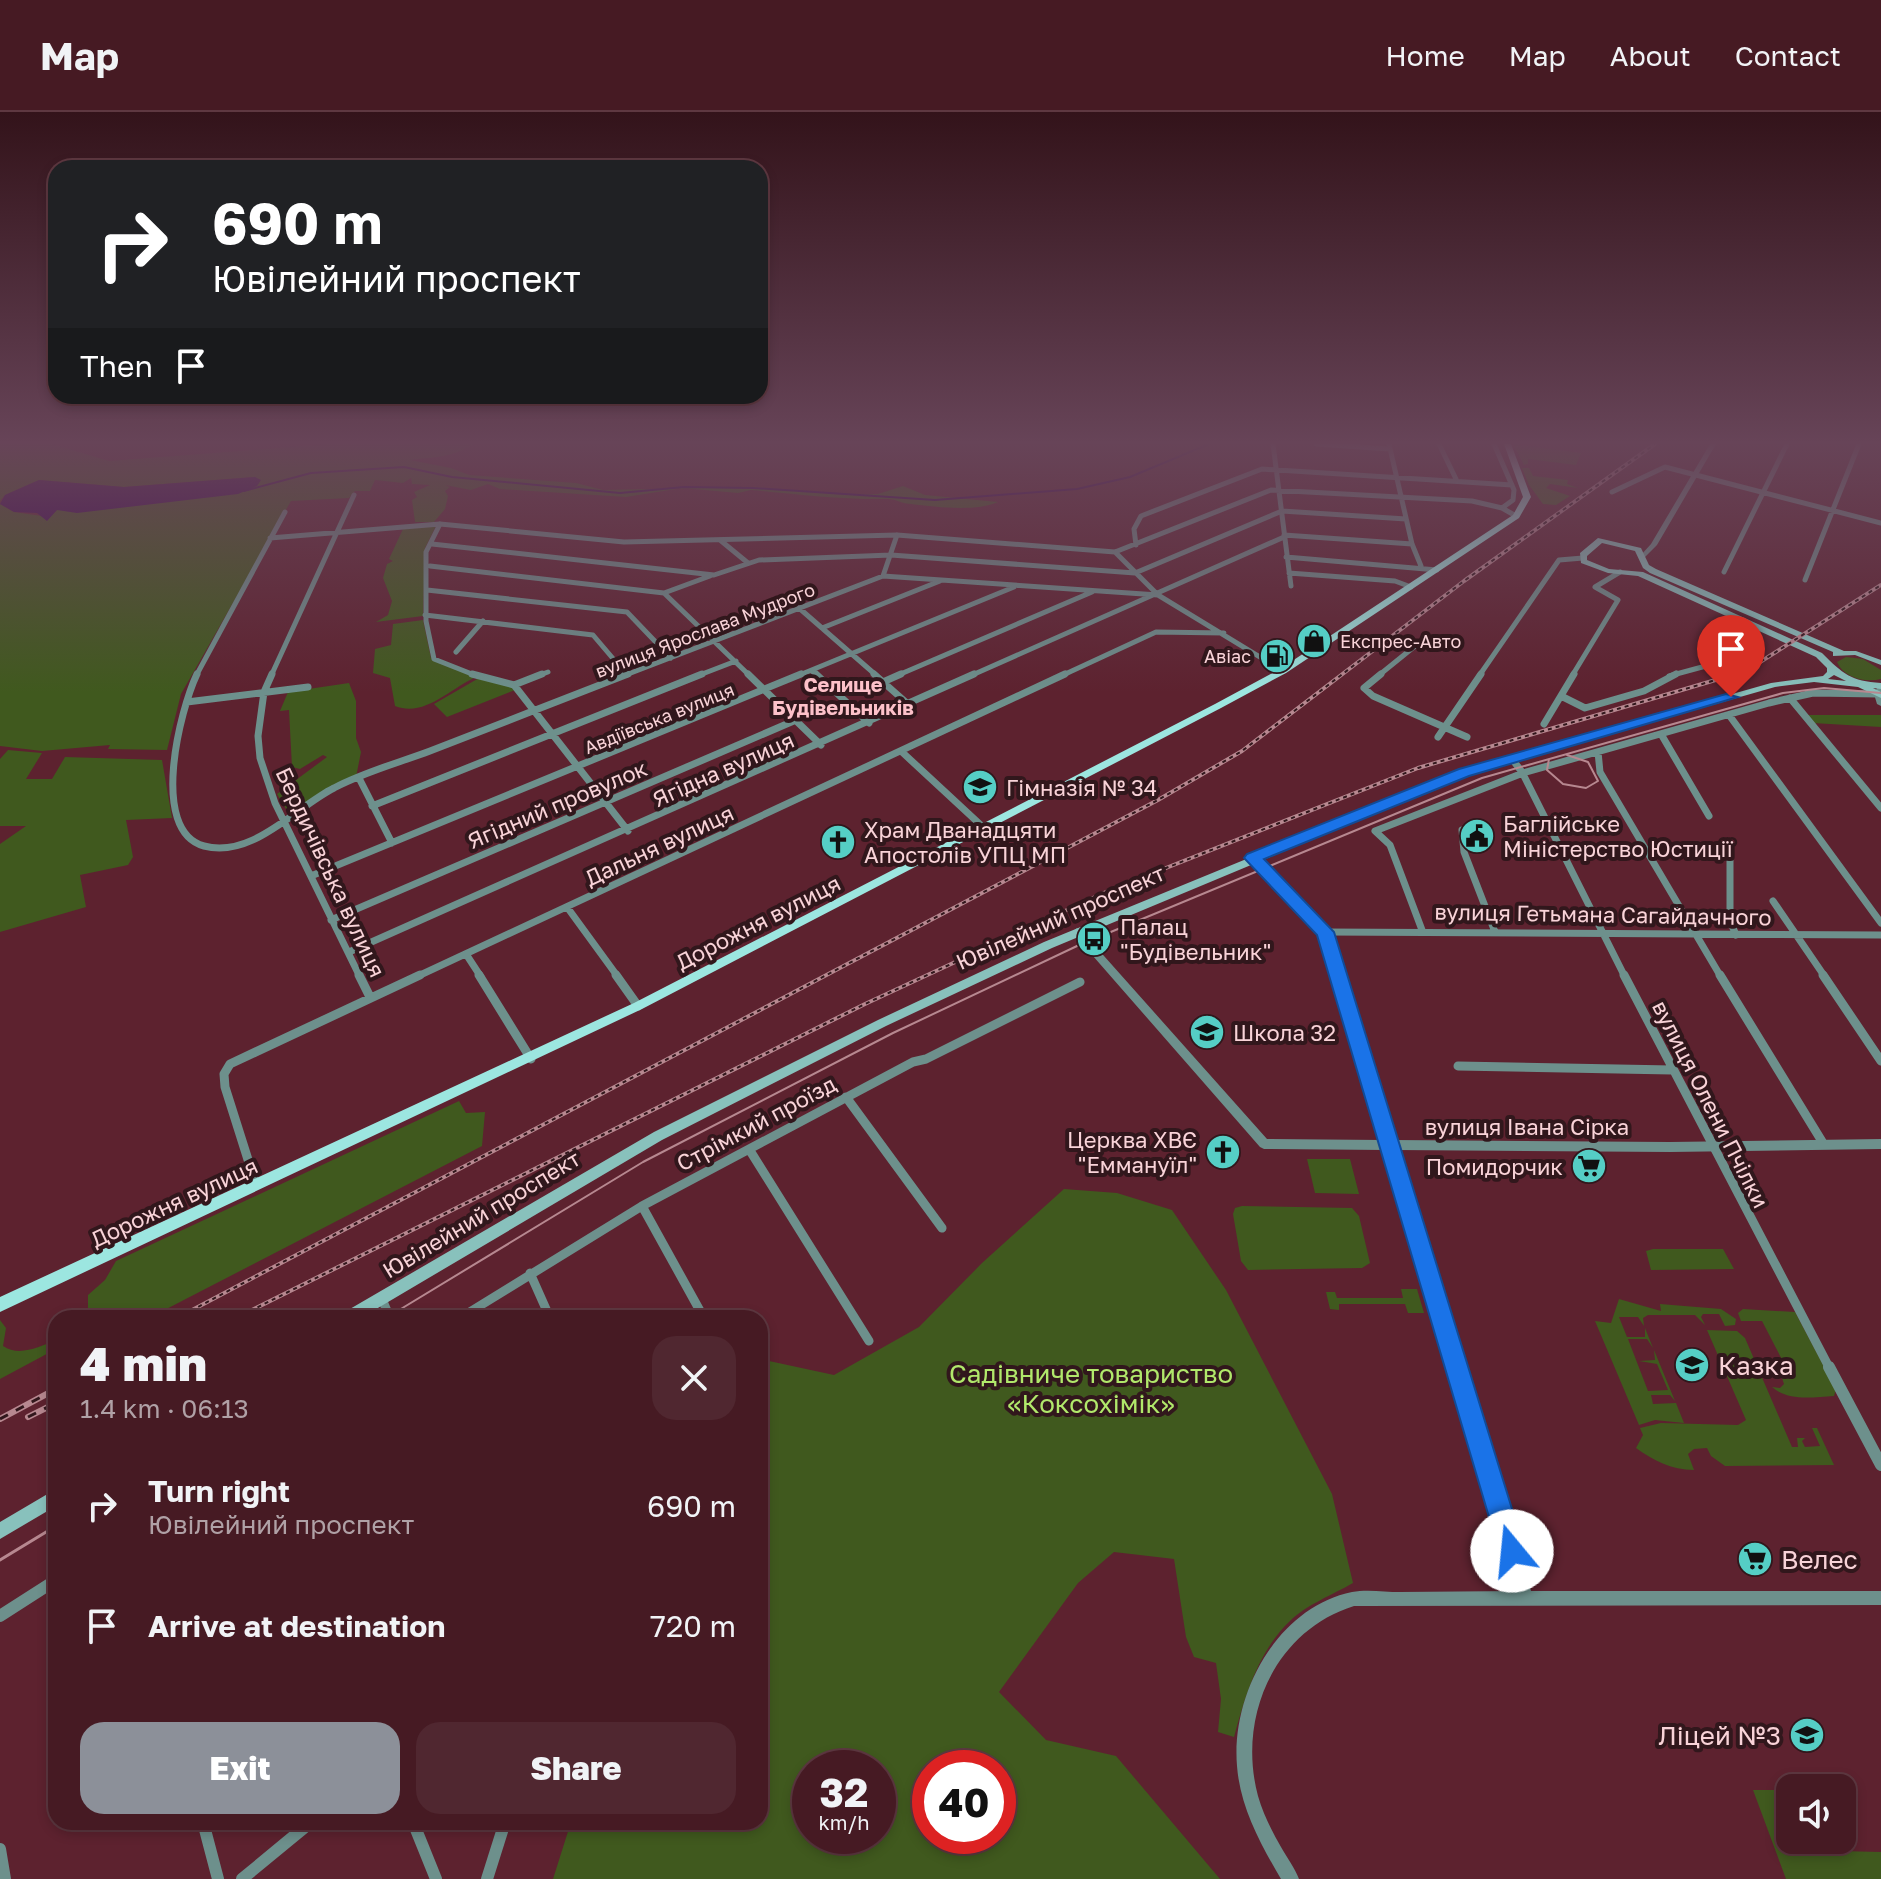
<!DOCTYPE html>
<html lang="en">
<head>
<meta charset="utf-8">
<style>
	body { margin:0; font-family:"Golos Text",sans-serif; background:#502730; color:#f1f3f6; height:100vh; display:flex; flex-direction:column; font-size:30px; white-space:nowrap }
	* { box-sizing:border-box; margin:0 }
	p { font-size:26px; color:#b0a1a6 }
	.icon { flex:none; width:44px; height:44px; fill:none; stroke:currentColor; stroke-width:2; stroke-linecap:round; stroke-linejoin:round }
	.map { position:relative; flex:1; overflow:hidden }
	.details { position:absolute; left:48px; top:1198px; width:720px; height:520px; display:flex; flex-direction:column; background:#461a23; border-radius:24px; box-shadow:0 4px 12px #0003,0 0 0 2px #5e3841 }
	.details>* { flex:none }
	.hud { position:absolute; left:48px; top:48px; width:720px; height:244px; border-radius:24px; box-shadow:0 4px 12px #0003,0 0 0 2px #5e3841; background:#202124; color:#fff; overflow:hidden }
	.tools { position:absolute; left:1776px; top:1662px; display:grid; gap:16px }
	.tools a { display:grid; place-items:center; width:80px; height:80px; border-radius:16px; background:#461a23; box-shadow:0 4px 12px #0003,0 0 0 2px #5e3841; font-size:40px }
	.speed { position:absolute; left:792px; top:1638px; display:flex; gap:16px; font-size:40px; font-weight:700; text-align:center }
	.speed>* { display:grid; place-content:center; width:104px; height:104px; border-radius:50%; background:#461a23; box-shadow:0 4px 12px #0003,0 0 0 2px #5e3841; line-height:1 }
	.speed small { font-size:20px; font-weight:400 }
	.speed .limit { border:12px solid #d22; background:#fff; color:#111 }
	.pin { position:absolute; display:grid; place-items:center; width:68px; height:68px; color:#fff; margin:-82px -34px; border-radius:50% 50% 50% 0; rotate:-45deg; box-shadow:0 0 8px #0007 }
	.pin .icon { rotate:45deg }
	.me { position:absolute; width:88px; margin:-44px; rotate:343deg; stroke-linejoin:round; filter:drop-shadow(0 0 6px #0008) }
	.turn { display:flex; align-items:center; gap:28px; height:168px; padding:0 32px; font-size:36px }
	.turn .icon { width:104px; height:104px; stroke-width:2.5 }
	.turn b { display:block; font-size:56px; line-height:68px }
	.then { display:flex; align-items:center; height:76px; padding:0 32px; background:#0003; gap:16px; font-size:30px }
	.round { display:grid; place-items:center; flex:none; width:84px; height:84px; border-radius:24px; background:#502730 }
	.headline { display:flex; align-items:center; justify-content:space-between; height:136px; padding:0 32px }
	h1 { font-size:48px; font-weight:800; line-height:60px }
	.button { display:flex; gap:16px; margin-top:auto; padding:16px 32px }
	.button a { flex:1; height:92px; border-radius:24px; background:#8c9099; color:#fff; font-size:32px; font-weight:800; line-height:92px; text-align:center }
	.button a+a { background:#502730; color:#f1f3f6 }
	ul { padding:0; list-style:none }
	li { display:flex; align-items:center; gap:24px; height:120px; padding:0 32px }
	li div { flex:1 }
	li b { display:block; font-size:30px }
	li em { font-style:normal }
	header { display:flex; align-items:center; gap:48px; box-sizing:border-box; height:112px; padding:0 40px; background:#461a23; border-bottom:2px solid #5e3841 }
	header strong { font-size:38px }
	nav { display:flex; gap:44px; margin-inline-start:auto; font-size:28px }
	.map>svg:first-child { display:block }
	.green { fill:#40591e; fill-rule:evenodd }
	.water { fill:#360053 }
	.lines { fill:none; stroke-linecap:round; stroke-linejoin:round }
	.stream { stroke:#360053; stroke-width:2 }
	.minor-far3 { stroke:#6d908c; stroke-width:5 }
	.minor-far2 { stroke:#6d908c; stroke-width:7 }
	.minor-far1 { stroke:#6d908c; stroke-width:9 }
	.minor { stroke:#6d908c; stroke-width:12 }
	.tertiary { fill:#6d908c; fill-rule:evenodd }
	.secondary { fill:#88c1bc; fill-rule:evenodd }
	.primary { fill:#9ce6e0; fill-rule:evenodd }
	.tram-far1 { stroke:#b78890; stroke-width:2 }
	.tram { stroke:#b78890; stroke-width:3 }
	.rail-far1-casing { stroke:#b78890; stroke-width:4 }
	.rail-casing { stroke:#b78890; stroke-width:6 }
	.rail-far1 { stroke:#31171c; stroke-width:2; stroke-dasharray:4; stroke-linecap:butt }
	.rail { stroke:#31171c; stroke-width:3; stroke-dasharray:9; stroke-linecap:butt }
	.route { fill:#1a73e8; stroke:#114b97; stroke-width:2 }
	.labels { text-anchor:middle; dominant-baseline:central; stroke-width:8; stroke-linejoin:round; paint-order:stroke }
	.far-street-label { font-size:18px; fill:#f9d3d8; stroke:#31171c }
	.far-poi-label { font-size:18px; fill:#f9d3d8; stroke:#31171c; text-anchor:start }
	.far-neighbourhood-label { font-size:20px; font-weight:bold; fill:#fdc1c9; stroke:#31171c }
	.street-label { font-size:22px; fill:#f9d3d8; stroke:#31171c }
	.poi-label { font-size:22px; fill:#f9d3d8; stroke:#31171c; text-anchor:start }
	.near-poi-label { font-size:26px; fill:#f9d3d8; stroke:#31171c; text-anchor:start }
	.near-park-label { font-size:26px; fill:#b1e86b; stroke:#31171c }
</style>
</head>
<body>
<header>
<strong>Map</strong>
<nav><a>Home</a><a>Map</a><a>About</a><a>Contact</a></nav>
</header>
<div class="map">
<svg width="1881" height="1767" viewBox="0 0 1881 1767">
	<rect width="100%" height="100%" fill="#5d222f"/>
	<path class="green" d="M0,332h52l57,17 220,-17h145c-22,14 -41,13 -64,16l41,8 18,7 107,8 27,7 149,-3 93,8 33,-1 25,-8 22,9 73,7c-22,10 -62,5 -87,2 -8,0 -16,-5 -23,-5 -46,1 -92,-5 -137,-9l-13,3 -56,-5 -56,9 -126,-8 -12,-5 -17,6 -26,-5 5,2 -5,4 3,5 -3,13 -11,13h-19l-3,-22 5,-3 -3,-5 16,-7 -18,-1 -1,-6 -8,5 -28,-3 -5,11h-15l-6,7 -58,3 -110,193 -14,56 -59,-1 2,-4 -68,6 -42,-5v-242l14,8 35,5 8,-7c70,1 130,-13 197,-33l-130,10 -85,-7 -34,15 -5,6z
		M1513,332l68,9 -5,12 -48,-6v5l-4,1z
		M1522,356h7l4,8 35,4 -1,4 11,4 -28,-4 -4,4 24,8 -14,9 -13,-1 -14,-19z
		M436,414l-11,22 -2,68 -47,6 12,-7 4,-14 -9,-23 4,-14 6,-3 -4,-2 14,-30z
		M423,508l8,38 45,19c-25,11 -52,41 -81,29l-5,-28 -17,-5 2,-24 16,-4 2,-21z
		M1846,545l17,2 18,11v9c-16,4 -37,-1 -44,-17z
		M479,566l32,7 4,5 -68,27 -13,-13z
		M349,571l7,18v37l5,14 -5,25 -67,37 -12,-20 50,-37 -4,-2 -23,14 -8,-2 -3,-57 -9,1 8,-19z
		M1807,603h74v12l-68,-4z
		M8,638l34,3 -16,26h26l13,-22 97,3 10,58 -46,2 7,37 -5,8 -48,10 6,32 -86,25v-88l26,-18h-26v-67z
		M459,989l7,12 19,-1 -3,34 -333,172h-61v-23l17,-15 11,-19z
		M1307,1047h43l9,35 -44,-1z
		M1064,1077l53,4 55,17 54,80 106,204 21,89c-19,11 -47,22 -63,38 -32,30 -45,76 -56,116l-16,-5 3,-33 -5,-36 -22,-6 -8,-20 -12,-78 -60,-7 -36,31 -79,109 47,48 70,16 104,123h-667l18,-57h189v-463l74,16 85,-48 63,-64zM810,1656h68v68h-68zM930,1656h68v68h-68z
		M1242,1094l110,2 7,8 11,47 -8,5 -114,2 -7,-9 -8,-47 2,-6z
		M1653,1137h70l11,20 -83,1 -5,-19z
		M1401,1177h16l7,24h-16l-3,-9h-66v6l-9,-1 -4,-17h9l2,6h66z
		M1619,1187l42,12 -1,-7 61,5 15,10 -1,6 -10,1 -6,-12h-16l-2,3 4,8 -10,-10h-47l-5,3 1,8 -6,-9h-19l8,20h18v-9l8,20 -6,-9h-19l20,52 20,-1 -11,-26 -18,-3 16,-1 -1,-10 21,51 -5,-6h-19l2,9 23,-1 8,20 -29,-3 -16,5 -44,-104 16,2z
		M1743,1197l52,3 41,77 -2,7c-21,1 -45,6 -62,-9l8,1 4,-4 -2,-6 9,-1 -29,-56h-21l-3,-8z
		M0,1208l6,8 -3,18c16,11 36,1 53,-6v9l-56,30z
		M1707,1218l30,1 8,7 47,109h6l-1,-9h8l-3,3 3,6 15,-1 -8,-18h5l17,37 -109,1 -14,-10 -4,-8 -13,1 -6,5 6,16c-23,0 -41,-10 -58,-22l7,-13 -3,-7 21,-5 77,2 8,-5z
		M1753,1678h37v50h37l12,11 42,1v27h-95z"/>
	<path class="water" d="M255,365l6,3 -4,6 -19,8 -161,19 -20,-3 -10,11 -10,-8 -23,-1 -14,-8 5,-9 34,-15 85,7z"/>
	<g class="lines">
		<path class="stream" d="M244,379l67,-18 93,-6 48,10 168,16 64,-6 69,1 182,12 142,-11 53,-12 79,-33"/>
		<path class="minor-far3" d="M1273,332l18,142
			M1316,332l74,5
			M1389,332l23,100 9,22
			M1439,332l17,35
			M1494,332l20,46 -1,10 -11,8
			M1612,380l53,-25 216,56
			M440,412l-14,28v69l8,38 43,17
			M1284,423l128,9
			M270,426l170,-14 184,18 273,-7 218,17 156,-62 201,11 30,7 14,8
			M720,428l28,23
			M432,432l282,31 45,-15 132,-5 244,18 147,-62 124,8
			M1136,433l-2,-16 7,-13 121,-47 250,16
			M1115,440l43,43 125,76
			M1286,445l151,13
			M430,454l234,27 86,83
			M1724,460l63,-128
			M1289,461l106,8 16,6
			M883,464l14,-41
			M1805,468l54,-136
			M427,478l200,22 44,46
			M664,481l46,-17
			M799,496l78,68
			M425,503l168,20 34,40
			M822,516l118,-47
			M456,540l27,-31
			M812,559l6,5
			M196,564l89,-164
			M271,564l83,-181
			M537,564l11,-4
			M623,564l260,-100 275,19
			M697,564l39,-15
			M797,564l217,-89
			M896,564l196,-84
			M970,564l314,-139
			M1061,564l95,-44 68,1
			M1378,564l42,-34
			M1479,564l80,-116 24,-2
			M1572,564l46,-76 -23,-13 25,-15
			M1669,564l59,-16 4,-11"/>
		<path class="minor-far2" d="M197,562c-17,36 -48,157 7,172 48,13 92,-39 130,-58 30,-16 64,-25 96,-37 66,-26 132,-51 198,-77
			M272,562l-8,18 -6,44 2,22 15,45 85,174
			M472,562l42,11 114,146
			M748,562l73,71
			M816,562l53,49
			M874,562l35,31
			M1381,562l-17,14 9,8 94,41
			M883,570l18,-8
			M514,573l28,-11
			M1561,584l24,12 59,-17 32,-17
			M1790,586l91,110
			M187,590l121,-15
			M1729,603l152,208
			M1544,612l30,-50
			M1661,622l48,82
			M1438,625l43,-63
			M902,640l82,76
			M1598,640l2,20 121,205
			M1512,647l10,13 103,205
			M359,666l33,65
			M372,694l330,-132
			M1462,718l2,22 31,80
			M1730,747v62l6,14
			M311,764l490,-202
			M1773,789l52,76
			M567,795l51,70
			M331,808l465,-200
			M1422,818l-32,-85 -15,-14 148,-58 246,-70 44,-10 65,1
			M1325,820l556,3
			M349,840l625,-278
			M466,842l15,23
			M416,865l649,-303"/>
		<path class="minor-far1" d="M359,863l11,22
			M479,863l52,84
			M616,863l22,31
			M1624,863l206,394
			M1720,863l103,168
			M1823,863l58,86
			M1458,954l214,4
			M846,985l96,131
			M749,1037l120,192
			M256,1073l-31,-98 -1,-13 6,-10 190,-89
			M642,1094l62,112
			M530,1161l20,45
			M382,1187l8,19
			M460,1206l182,-112 271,-144 13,-3 154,-77"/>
		<path class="minor" d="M1829,1255l52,98
			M0,1504l56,-36
			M203,1710l15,57
			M413,1710l23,57
			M0,1737l5,30
			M242,1767l69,-57
			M487,1767l18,-57"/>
		<path class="tertiary" d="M1710,332h6l-59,101 -12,12h-4v-2l10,-11z
			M1878,574h3v20l-4,-2 -3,-10z
			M1252,743l3,1 75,76 63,208 277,2 211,-3v10l-211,3 -274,-2 135,441h350v14l-527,1c-80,25 -117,112 -96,190 5,18 14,35 23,51 6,11 14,21 18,32h-18c-20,-34 -41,-72 -44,-113 -6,-71 39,-158 115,-174 15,-3 33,0 48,0 39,0 78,-1 116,-1l-131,-441 -121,-1 -4,-2 -188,-215 5,-4 3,1 187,210 115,1 -61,-206 -72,-74 -1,-2 1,-2z"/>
		<path class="secondary" d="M1598,426l43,10 8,17 7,4 188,82h12l25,9v5l-26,-10 -22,1v-4l-183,-79 -7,-5 -8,-17 -33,-8 -15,13v4l22,9 34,3 179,81c21,21 29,28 59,30v6l-8,-1 8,4v6l-23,-11 -44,-5 -39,5 -308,88 -415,173 -166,78 -224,114 -301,178h-20l2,-5 311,-181 224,-112 166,-78 417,-171 310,-88 52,-7 4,-4v-4l-11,-11 -178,-81 -30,-3 -27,-10 -1,-10zM1834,563l12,6 -18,-2z
			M56,1377v17l-56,33v-17z"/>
		<path class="primary" d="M1504,332h7l20,53 -12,21 -233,155 -65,35 -579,301 -642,303v-15l634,-294 581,-299 65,-35 233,-154 10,-18z"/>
		<path class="tram-far1" d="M1549,647l-2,11 16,14 23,4 12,-7 -10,-19 -21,-7
			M386,1206l257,-156 250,-129 184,-87 405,-168 301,-85 41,-5 57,5"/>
		<path class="tram" d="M0,1448l56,-34"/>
		<g class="rail-far1-casing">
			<path id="rail-far1" d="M177,1206l981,-518 84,-49 222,-170 191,-137
				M236,1206l629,-314 243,-113 310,-123 328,-97 135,-86"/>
		</g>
		<g class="rail-casing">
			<path id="rail" d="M28,1305l28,-14
				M0,1307l56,-30"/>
		</g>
		<use href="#rail-far1" class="rail-far1"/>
		<use href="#rail" class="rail"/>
	</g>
	<linearGradient id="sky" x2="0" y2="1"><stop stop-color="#33131a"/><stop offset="0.57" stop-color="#674458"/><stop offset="1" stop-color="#674458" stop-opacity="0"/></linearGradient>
	<rect width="1881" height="580" fill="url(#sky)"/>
	<path class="route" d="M1726,582l12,3 -269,79 -205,83 70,73 191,619 -4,9 -9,4 -9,-4 -4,-9 -182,-616 -73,-77 3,-4 212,-85z"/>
	<defs>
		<g id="shop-disc" transform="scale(1.8)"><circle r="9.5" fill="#55cec5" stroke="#31171c"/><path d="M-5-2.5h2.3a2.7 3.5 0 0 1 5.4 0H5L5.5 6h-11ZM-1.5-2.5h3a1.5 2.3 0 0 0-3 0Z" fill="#111"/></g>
		<g id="fuel-disc" transform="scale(1.8)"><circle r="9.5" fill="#55cec5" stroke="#31171c"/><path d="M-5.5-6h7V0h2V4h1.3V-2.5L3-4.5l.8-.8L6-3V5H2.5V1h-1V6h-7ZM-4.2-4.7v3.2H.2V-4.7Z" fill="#111"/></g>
		<g id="school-disc" transform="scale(1.8)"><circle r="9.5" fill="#55cec5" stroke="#31171c"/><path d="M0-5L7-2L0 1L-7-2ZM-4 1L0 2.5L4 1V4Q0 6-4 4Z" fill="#111"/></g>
		<g id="civic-disc" transform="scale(1.8)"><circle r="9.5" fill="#55cec5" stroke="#31171c"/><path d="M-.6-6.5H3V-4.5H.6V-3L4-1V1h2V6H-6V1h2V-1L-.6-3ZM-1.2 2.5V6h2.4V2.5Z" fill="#111"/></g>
		<g id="church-disc" transform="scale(1.8)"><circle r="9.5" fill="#55cec5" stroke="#31171c"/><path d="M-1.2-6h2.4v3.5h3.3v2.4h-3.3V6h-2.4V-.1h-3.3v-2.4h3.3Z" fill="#111"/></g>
		<g id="bus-disc" transform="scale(1.8)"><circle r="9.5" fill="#55cec5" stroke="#31171c"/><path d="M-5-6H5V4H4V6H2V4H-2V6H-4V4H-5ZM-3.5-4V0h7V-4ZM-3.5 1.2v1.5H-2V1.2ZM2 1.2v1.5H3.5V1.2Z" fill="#111"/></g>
		<g id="supermarket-disc" transform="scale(1.8)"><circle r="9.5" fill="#55cec5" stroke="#31171c"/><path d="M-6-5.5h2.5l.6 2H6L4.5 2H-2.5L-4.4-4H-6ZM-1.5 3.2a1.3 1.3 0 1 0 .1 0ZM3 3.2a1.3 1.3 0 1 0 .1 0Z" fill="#111"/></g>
	</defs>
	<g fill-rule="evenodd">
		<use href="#shop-disc" x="1314" y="529"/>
		<use href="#fuel-disc" x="1277" y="544"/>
		<use href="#school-disc" x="980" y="675"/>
		<use href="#civic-disc" x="1477" y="724"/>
		<use href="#church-disc" x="838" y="730"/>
		<use href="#bus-disc" x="1094" y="827"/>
		<use href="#school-disc" x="1207" y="920"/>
		<use href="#church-disc" x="1223" y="1040"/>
		<use href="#supermarket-disc" x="1589" y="1054"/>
		<use href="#school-disc" x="1692" y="1253"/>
		<use href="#supermarket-disc" x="1755" y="1447"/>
		<use href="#school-disc" x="1807" y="1623"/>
	</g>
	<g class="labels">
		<g class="far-street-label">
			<text transform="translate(705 518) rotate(-21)">вулиця Ярослава Мудрого</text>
			<text transform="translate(659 606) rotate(-22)">Авдіївська вулиця</text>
		</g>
		<g class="far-poi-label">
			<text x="1340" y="529">Експрес-Авто</text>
			<text x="1251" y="544" text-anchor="end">Авіас</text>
		</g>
		<g class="far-neighbourhood-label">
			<text x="843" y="572">Селище<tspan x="843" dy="23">Будівельників</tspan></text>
		</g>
		<g class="street-label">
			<text transform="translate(723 657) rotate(-24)">Ягідна вулиця</text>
			<text transform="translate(557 692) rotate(-23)">Ягідний провулок</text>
			<text transform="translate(659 733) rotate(-25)">Дальня вулиця</text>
			<text transform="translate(331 760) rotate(65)">Бердичівська вулиця</text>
			<text transform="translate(1603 802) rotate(1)">вулиця Гетьмана Сагайдачного</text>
			<text transform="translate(1060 805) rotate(-24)">Ювілейний проспект</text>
			<text transform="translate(758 810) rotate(-27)">Дорожня вулиця</text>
			<text transform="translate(1711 992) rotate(63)">вулиця Олени Пчілки</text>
			<text transform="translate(756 1011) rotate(-28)">Стрімкий проїзд</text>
			<text x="1527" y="1014">вулиця Івана Сірка</text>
			<text transform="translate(174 1090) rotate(-25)">Дорожня вулиця</text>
			<text transform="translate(481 1102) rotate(-31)">Ювілейний проспект</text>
		</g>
		<g class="poi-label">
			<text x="1006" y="675">Гімназія № 34</text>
			<text x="1503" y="711">Баглійське<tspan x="1503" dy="25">Міністерство Юстиції</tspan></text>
			<text x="864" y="717">Храм Дванадцяти<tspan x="864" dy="25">Апостолів УПЦ МП</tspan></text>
			<text x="1120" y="814">Палац<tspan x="1120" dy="25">"Будівельник"</tspan></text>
			<text x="1233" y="920">Школа 32</text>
			<text x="1197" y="1027" text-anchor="end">Церква ХВЄ<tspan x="1197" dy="25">"Еммануїл"</tspan></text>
			<text x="1563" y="1054" text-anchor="end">Помидорчик</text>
		</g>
		<g class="near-poi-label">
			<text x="1718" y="1253">Казка</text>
			<text x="1781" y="1447">Велес</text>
			<text x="1781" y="1623" text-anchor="end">Ліцей №3</text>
		</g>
		<g class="near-park-label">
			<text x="1091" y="1261">Садівниче товариство<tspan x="1091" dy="30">«Коксохімік»</tspan></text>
		</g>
	</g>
</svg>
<div class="tools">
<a><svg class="icon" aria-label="sound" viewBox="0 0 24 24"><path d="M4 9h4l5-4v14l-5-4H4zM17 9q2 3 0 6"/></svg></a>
</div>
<div class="speed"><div>32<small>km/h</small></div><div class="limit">40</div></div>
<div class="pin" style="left:1731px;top:585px;background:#d93025"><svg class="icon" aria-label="arrive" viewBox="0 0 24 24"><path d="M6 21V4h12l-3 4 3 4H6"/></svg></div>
<svg class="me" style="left:1512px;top:1439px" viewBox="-20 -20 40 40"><circle r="19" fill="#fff"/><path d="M0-13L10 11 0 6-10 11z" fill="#1a73e8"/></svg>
<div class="hud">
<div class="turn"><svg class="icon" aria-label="right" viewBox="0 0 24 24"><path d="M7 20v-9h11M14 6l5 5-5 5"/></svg><div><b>690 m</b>Ювілейний проспект</div></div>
<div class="then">Then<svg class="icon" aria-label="arrive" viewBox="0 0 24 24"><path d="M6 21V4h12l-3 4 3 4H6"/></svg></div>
</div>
<section class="details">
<div class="headline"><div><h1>4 min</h1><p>1.4 km · 06:13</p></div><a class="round"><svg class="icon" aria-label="close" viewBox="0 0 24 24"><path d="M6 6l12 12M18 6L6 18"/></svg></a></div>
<ul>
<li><svg class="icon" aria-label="right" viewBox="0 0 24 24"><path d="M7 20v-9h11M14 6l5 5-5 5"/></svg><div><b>Turn right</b><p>Ювілейний проспект</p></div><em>690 m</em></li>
<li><svg class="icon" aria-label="arrive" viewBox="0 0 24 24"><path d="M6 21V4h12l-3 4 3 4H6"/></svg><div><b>Arrive at destination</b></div><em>720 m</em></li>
</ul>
<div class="button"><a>Exit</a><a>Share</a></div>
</section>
</div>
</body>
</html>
